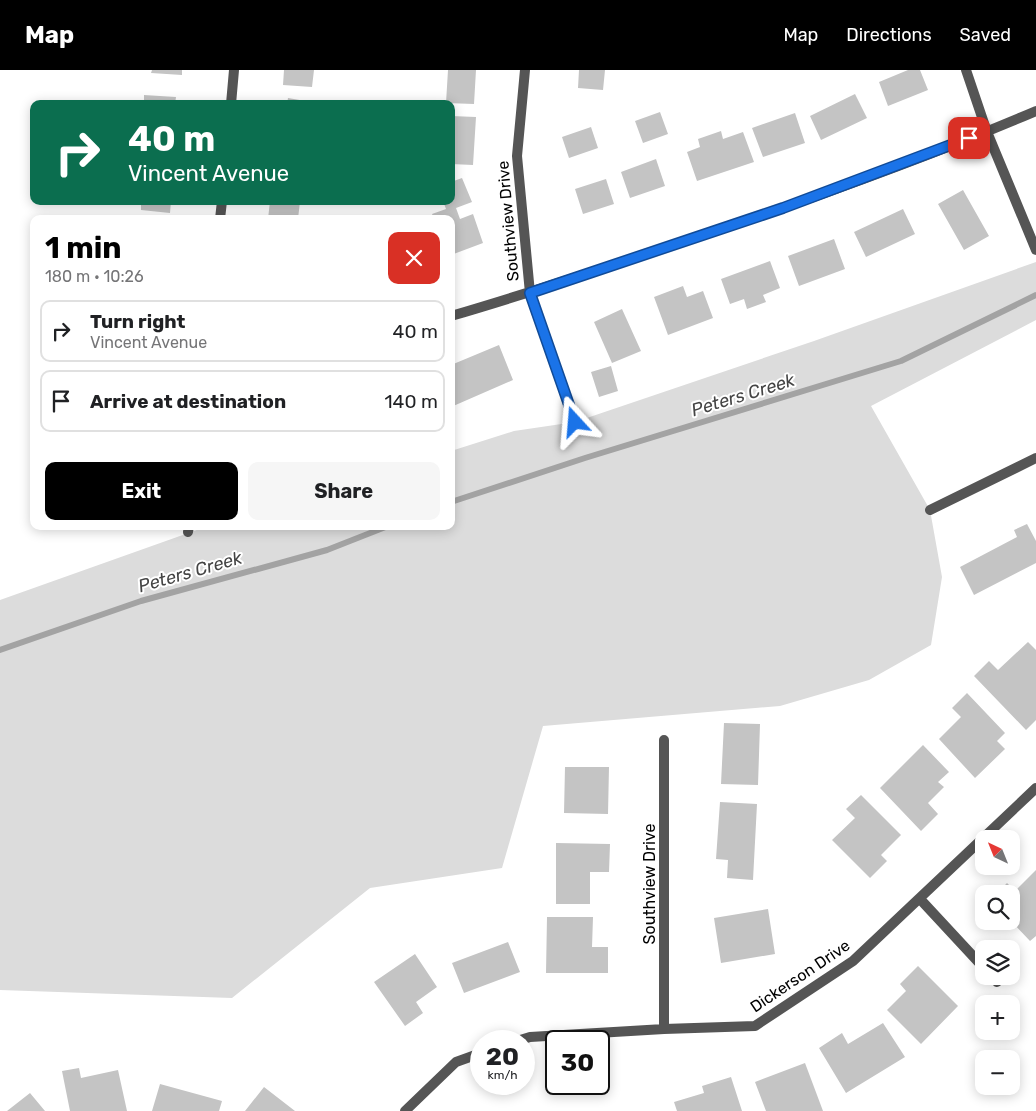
<!DOCTYPE html>
<html lang="en">
<head>
<meta charset="utf-8">
<style>
	body { margin:0; font-family:Rubik,sans-serif; background:#f6f6f6; color:#202124; height:100vh; display:flex; flex-direction:column; font-size:19px; white-space:nowrap }
	* { box-sizing:border-box; margin:0 }
	p { font-size:16px; color:#757577 }
	.icon { flex:none; width:28px; height:28px; fill:none; stroke:currentColor; stroke-width:2; stroke-linecap:round; stroke-linejoin:round }
	.map { position:relative; flex:1; overflow:hidden }
	.panel { position:absolute; left:30px; top:145px; width:425px; height:315px; display:flex; flex-direction:column; background:#fff; border-radius:10px; box-shadow:0 2px 12px #0003 }
	.panel>* { flex:none }
	.banner { position:absolute; left:30px; top:30px; width:425px; height:105px; border-radius:10px; box-shadow:0 2px 12px #0003; background:#0b6e4f; color:#fff; overflow:hidden }
	.needle { width:32px; rotate:317deg }
	.fabs { position:absolute; left:975px; top:760px; display:grid; gap:10px }
	.fabs a { display:grid; place-items:center; width:45px; height:45px; border-radius:10px; background:#fff; box-shadow:0 2px 12px #0003; font-size:25px }
	.speed { position:absolute; left:470px; top:960px; display:flex; gap:10px; font-size:25px; font-weight:700; text-align:center }
	.speed>* { display:grid; place-content:center; width:65px; height:65px; border-radius:50%; background:#fff; box-shadow:0 2px 12px #0003; line-height:1 }
	.speed small { font-size:12px; font-weight:400 }
	.speed .limit { border:2px solid #111; border-radius:8px; background:#fff; color:#111 }
	.pin { position:absolute; display:grid; place-items:center; width:42px; height:42px; color:#fff; margin:-21px; border-radius:10px; box-shadow:0 2px 8px #0006 }
	.me { position:absolute; width:55px; margin:-28px; rotate:341deg; stroke-linejoin:round; filter:drop-shadow(0 0 4px #0008) }
	.turn { display:flex; align-items:center; gap:18px; height:105px; padding:0 15px; font-size:22px }
	.turn .icon { width:65px; height:65px; stroke-width:2.5 }
	.turn b { display:block; font-size:35px; line-height:42px }
	.round { display:grid; place-items:center; flex:none; width:52px; height:52px; border-radius:10px; background:#f6f6f6 }
	.headline { display:flex; align-items:center; justify-content:space-between; height:85px; padding:0 15px }
	h1 { font-size:30px; font-weight:700; line-height:38px; color:#000 }
	.action { display:flex; gap:10px; margin-top:auto; padding:10px 15px }
	.action a { flex:1; height:58px; border-radius:10px; background:#000; color:#fff; font-size:20px; font-weight:700; line-height:58px; text-align:center }
	.action a+a { background:#f6f6f6; color:#202124 }
	ul { padding:0; list-style:none }
	li { display:flex; align-items:center; gap:15px; height:62px; margin:0 10px 8px; padding:0 5px; border:2px solid #e0e0e0; border-radius:10px }
	li div { flex:1 }
	li b { display:block; font-size:19px }
	li em { font-style:normal }
	header { display:flex; align-items:center; gap:30px; box-sizing:border-box; height:70px; padding:0 25px; background:#000; color:#fff }
	header strong { font-size:24px }
	nav { display:flex; gap:28px; margin-inline-start:auto; font-size:18px }
	.map>svg:first-child { display:block }
	.green { fill:#dcdcdc }
	.lines { fill:none; stroke-linecap:round; stroke-linejoin:round }
	.stream { stroke:#a3a3a3; stroke-width:6 }
	.building { fill:#c4c4c4 }
	.minor { stroke:#555; stroke-width:10 }
	.route-casing { stroke:#114b97; stroke-width:12 }
	.route { stroke:#1a73e8; stroke-width:9 }
	.labels { text-anchor:middle; dominant-baseline:central; stroke-width:4; stroke-linejoin:round; paint-order:stroke }
	.street-label { font-size:16px; fill:#000; stroke:#fff }
	.water-label { font-size:18px; font-style:italic; fill:#444; stroke:#fff }
</style>
</head>
<body>
<header>
<strong>Map</strong>
<nav><a>Map</a><a>Directions</a><a>Saved</a></nav>
</header>
<div class="map">
<svg width="1036" height="1041" viewBox="0 0 1036 1041">
	<rect width="100%" height="100%" fill="#fff"/>
	<path class="green" d="M1036,192v58l-165,86 59,104 12,67 -11,68 -62,35 -89,26 -237,20 -41,142 -132,20 -138,110 -232,-8v-390l208,-74h243v-75l63,-20 61,-9 239,-81z"/>
	<g class="lines">
		<path class="stream" d="M451,432l134,-44 316,-97 135,-66
			M0,580l141,-49 186,-51 61,-24"/>
	</g>
	<path class="building" d="M152,0h30v5l-31,-2z
		M284,0h30l-2,17 -29,-2z
		M448,0h28l-2,34 -28,-1z
		M579,0h26l-2,20 -25,-2z
		M908,0h12l8,20 -40,16 -9,-24z
		M855,24l12,24 -46,22 -11,-24z
		M144,25l32,2 -1,7h-31z
		M288,28l29,5v1h-30z
		M660,42l8,22 -25,9 -8,-22z
		M795,43l10,30 -42,14 -11,-29z
		M451,46l25,1 -3,48 -22,-1z
		M591,57l7,21 -29,10 -7,-21z
		M721,61l2,8 20,-7 11,30 -57,19 -10,-29 13,-5 -2,-8z
		M656,89l9,27 -35,12 -9,-26z
		M462,108l10,24 -16,6 4,11 13,-5 10,29 -32,12v-36h-17l-2,-5 14,-5 -3,-8h8v-19z
		M606,109l8,25 -31,10 -8,-25z
		M963,120l26,46 -25,14 -26,-46z
		M141,131h30l-1,12 -29,-3z
		M270,131h30l-2,18h-30z
		M903,139l12,25 -49,23 -12,-25z
		M834,169l11,30 -46,17 -11,-30z
		M770,191l10,27 -17,7 3,7 -19,7 -3,-10 -14,5 -9,-25z
		M683,216l4,11 16,-6 10,27 -45,17 -14,-38z
		M622,239l19,42 -29,12 -18,-41z
		M499,275l14,35 -62,27v-42z
		M611,296l7,25 -19,6 -8,-25z
		M1027,454l9,17v22l-62,32 -14,-28 57,-30 -3,-7z
		M1028,572l8,8v70l-10,10 -52,-54 15,-15 9,9z
		M967,623l38,40 -8,8 8,8 -30,29 -36,-39 22,-22 -9,-9z
		M724,653l36,1 -2,61 -37,-1z
		M923,675l26,27 -11,10 6,5 -16,16 10,11 -17,17 -41,-43z
		M565,697h44l-1,47 -44,-1z
		M861,725l40,40 -20,20 6,6 -17,17 -38,-38 23,-22 -9,-9z
		M720,732l37,2 -4,76 -26,-2 1,-18 -12,-1z
		M556,773l54,1 -1,28h-19v32h-34z
		M1036,800v66l-6,5 -19,-20v-27h-15l11,-11 8,8z
		M768,839l7,45 -54,9 -7,-45z
		M547,847h46l-1,30h16v26h-62z
		M508,872l12,30 -56,21 -12,-30z
		M415,884l22,33 -21,15 7,11 -18,13 -31,-44z
		M918,896l40,40 -37,38 -34,-34 19,-19 -6,-7z
		M883,953l22,34 -59,36 -27,-45 23,-15 6,11z
		M805,993l18,48h-57l-11,-29z
		M79,998l2,10 37,-8 9,41h-57l-8,-40z
		M731,1007l11,34h-65l-3,-9 30,-9 -2,-7z
		M160,1014l62,17 -3,10h-67z
		M264,1017l31,24h-50z
		M30,1023l15,18h-38z"/>
	<g class="lines">
		<path class="minor" d="M525,0l-8,86 13,137 45,129
			M966,0l21,62 49,118
			M231,34l3,-34
			M220,149l2,-18
			M451,246c79,-23 157,-49 234,-75 118,-39 236,-81 351,-130
			M930,440l106,-52
			M188,462l1,-6
			M920,829l64,69
			M992,906l5,6
			M664,959v-289
			M517,971l13,-4 134,-8 91,-3 98,-65 183,-173
			M405,1041l51,-49 25,-9"/>
	</g>
	<g class="lines">
		<g class="route-casing">
			<path id="route" d="M575,352l-45,-129 253,-85 186,-70"/>
		</g>
		<use href="#route" class="route"/>
	</g>
	<g class="labels">
		<g class="street-label">
			<text transform="translate(508 151) rotate(-95)">Southview Drive</text>
			<text transform="translate(649 814) rotate(-90)">Southview Drive</text>
			<text transform="translate(800 906) rotate(-34)">Dickerson Drive</text>
		</g>
		<g class="water-label">
			<text transform="translate(743 325) rotate(-17)">Peters Creek</text>
			<text transform="translate(190 502) rotate(-16)">Peters Creek</text>
		</g>
	</g>
</svg>
<div class="fabs">
<a><svg class="needle" viewBox="-14 -14 28 28"><path d="M0-13l5 13h-10z" fill="#e53935"/><path d="M0 13l5-13h-10z" fill="#757577"/></svg></a>
<a><svg class="icon" aria-label="search" viewBox="0 0 24 24"><circle cx="10" cy="10" r="6"/><path d="M15 15l6 6"/></svg></a>
<a><svg class="icon" aria-label="layers" viewBox="0 0 24 24"><path d="M12 4l9 5-9 5-9-5zM3 14l9 5 9-5"/></svg></a>
<a>+</a>
<a>−</a>
</div>
<div class="speed"><div>20<small>km/h</small></div><div class="limit">30</div></div>
<div class="pin" style="left:969px;top:68px;background:#d93025"><svg class="icon" aria-label="arrive" viewBox="0 0 24 24"><path d="M6 21V4h12l-3 4 3 4H6"/></svg></div>
<svg class="me" style="left:575px;top:352px" viewBox="-20 -20 40 40"><path d="M0-17L14 15 0 8-14 15z" fill="#1a73e8" stroke="#fff" stroke-width="4"/></svg>
<div class="banner">
<div class="turn"><svg class="icon" aria-label="right" viewBox="0 0 24 24"><path d="M7 20v-9h11M14 6l5 5-5 5"/></svg><div><b>40 m</b>Vincent Avenue</div></div>
</div>
<section class="panel">
<div class="headline"><div><h1>1 min</h1><p>180 m · 10:26</p></div><a class="round" style="background:#d93025;color:#fff"><svg class="icon" aria-label="close" viewBox="0 0 24 24"><path d="M6 6l12 12M18 6L6 18"/></svg></a></div>
<ul>
<li><svg class="icon" aria-label="right" viewBox="0 0 24 24"><path d="M7 20v-9h11M14 6l5 5-5 5"/></svg><div><b>Turn right</b><p>Vincent Avenue</p></div><em>40 m</em></li>
<li><svg class="icon" aria-label="arrive" viewBox="0 0 24 24"><path d="M6 21V4h12l-3 4 3 4H6"/></svg><div><b>Arrive at destination</b></div><em>140 m</em></li>
</ul>
<div class="action"><a>Exit</a><a>Share</a></div>
</section>
</div>
</body>
</html>
